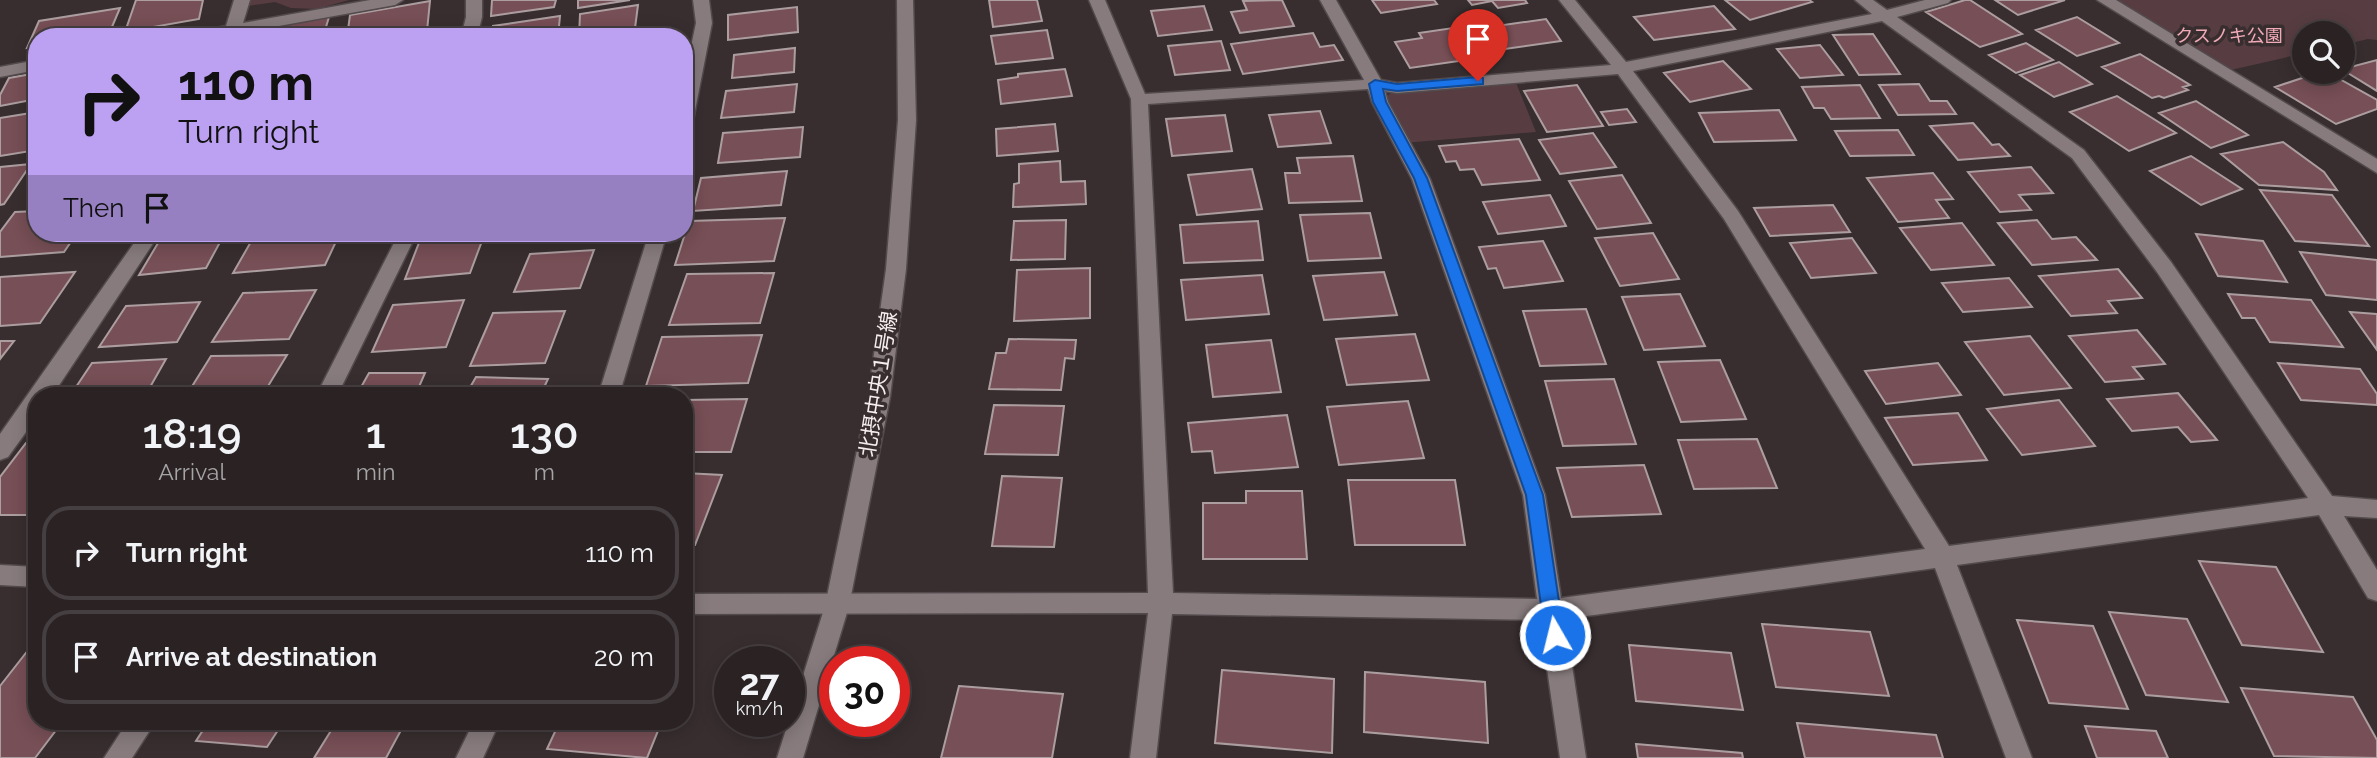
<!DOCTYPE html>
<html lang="en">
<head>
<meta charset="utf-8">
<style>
	body { margin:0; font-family:Raleway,"Noto Sans JP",sans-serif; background:#322a2b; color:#f1f3f6; height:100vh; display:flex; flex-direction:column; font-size:26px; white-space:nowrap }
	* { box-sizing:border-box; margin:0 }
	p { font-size:23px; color:#a5a4a6 }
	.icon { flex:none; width:38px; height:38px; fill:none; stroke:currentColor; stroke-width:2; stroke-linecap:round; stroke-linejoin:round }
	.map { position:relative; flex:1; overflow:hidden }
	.sheet { position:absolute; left:28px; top:387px; width:665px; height:343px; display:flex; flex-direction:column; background:#2a2223; border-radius:28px; box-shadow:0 4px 18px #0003,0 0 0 2px #463f41 }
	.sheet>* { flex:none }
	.banner { position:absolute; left:28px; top:28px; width:665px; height:214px; border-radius:28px; box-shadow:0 4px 18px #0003,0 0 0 2px #463f41; background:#bca0f2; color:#111; overflow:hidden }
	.fabs { position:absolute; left:2292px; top:21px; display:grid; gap:14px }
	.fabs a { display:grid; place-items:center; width:63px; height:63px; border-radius:50%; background:#2a2223; box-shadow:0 4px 18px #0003,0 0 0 2px #463f41; font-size:35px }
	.speed { position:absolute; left:714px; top:646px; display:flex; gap:14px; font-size:35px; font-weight:700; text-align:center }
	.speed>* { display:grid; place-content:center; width:91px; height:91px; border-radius:50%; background:#2a2223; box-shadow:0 4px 18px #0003,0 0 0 2px #463f41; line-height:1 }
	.speed small { font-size:18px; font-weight:400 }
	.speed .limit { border:10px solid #d22; background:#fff; color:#111 }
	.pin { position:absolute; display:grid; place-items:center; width:60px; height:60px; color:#fff; margin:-72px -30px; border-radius:50% 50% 50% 0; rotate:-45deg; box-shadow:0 0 7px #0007 }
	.pin .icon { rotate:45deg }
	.me { position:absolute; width:77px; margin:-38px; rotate:352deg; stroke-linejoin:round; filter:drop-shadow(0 0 5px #0008) }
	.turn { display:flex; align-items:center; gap:24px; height:147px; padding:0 35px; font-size:32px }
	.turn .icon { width:91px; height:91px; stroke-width:2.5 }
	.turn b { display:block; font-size:49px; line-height:60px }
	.then { display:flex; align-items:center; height:66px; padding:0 35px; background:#0003; gap:14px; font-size:26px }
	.eta { display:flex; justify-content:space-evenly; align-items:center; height:119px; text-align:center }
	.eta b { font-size:42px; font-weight:600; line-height:49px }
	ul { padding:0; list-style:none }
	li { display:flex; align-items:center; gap:21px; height:94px; margin:0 14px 10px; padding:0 21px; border:4px solid #463f41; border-radius:28px }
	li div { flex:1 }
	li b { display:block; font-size:26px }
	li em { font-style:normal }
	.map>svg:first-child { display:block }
	.green { fill:#573d42 }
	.building { fill:#774f56; stroke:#ac9ea0; stroke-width:2 }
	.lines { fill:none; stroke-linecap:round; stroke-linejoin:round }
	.minor-casing { stroke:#524a4c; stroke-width:3 }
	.tertiary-casing { stroke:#524a4c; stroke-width:3 }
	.minor { fill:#877b7d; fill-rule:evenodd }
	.tertiary { fill:#877b7d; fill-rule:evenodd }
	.route { fill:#1a73e8; stroke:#114b97; stroke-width:2 }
	.labels { text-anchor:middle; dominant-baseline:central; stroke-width:7; stroke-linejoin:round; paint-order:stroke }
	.far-park-label { font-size:18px; fill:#f1aab7; stroke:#382e2f }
	.street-label { font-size:21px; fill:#f5eeef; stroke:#382e2f }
</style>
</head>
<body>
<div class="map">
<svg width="2377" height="758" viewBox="0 0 2377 758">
	<rect width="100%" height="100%" fill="#382e2f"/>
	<path class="green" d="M242,0h107l-32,9 -26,-1 -16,-6 -35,5z
		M2105,0h272v40l-9,-1 -25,6v-12h-38v20l-83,19z
		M1514,78l22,54 -133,11 -23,-41 17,-14z"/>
	<path class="building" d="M136,0h67l-4,19 -74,13z
		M492,0h64l-2,7 -63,9z
		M578,0h52l-52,8z
		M989,0h48l5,21 -49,6z
		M1282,0l12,26 -54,7 -9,-21 16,-2 -4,-9z
		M1372,0h62l3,4 -56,9z
		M1468,0h57l2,3 -29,5 -6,-7 -20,4z
		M1725,0h84l3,2 -62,18z
		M1965,0h5l52,34 -42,13 -54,-35z
		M1995,0h70l-47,15z
		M430,1l-3,30 -33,6h-47l3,-22z
		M638,5l-4,31 -55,1 1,-23z
		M1204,6l8,24 -54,6 -7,-25z
		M1714,6l21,23 -81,11 -20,-23z
		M797,7l1,25 -70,8v-25z
		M120,8l-11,26 -72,3v9l-10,2 12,-27z
		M560,16l-2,21h-67l2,-11z
		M329,17l-6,20h-72l2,-7z
		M2077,17l42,26 -42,13 -41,-26z
		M1546,19l15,22 -63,9 -15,-22z
		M1453,28l20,31 -63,9 -15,-26 27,-4 -3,-5z
		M1047,30l6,28 -57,6 -5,-28z
		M1313,33l7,14 14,-2 9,15 -100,14 -12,-30z
		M1873,34l27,40 -41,1 -26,-40z
		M1221,41l9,29 -55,5 -7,-29z
		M2026,43l27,17 -37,13 -27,-18z
		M1820,45l23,30 -43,3 -23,-29z
		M795,48l-1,24 -62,6 2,-23z
		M2140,54l50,31 -7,2 5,3 -24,8 -5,-2 -7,2 -50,-31z
		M2377,60v31l-34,-21v-1z
		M1723,61l28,28 -61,13 -26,-29z
		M2059,62l33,22 -38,13 -34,-22z
		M1065,69l7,27 -71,8 -3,-24 20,-3v-3z
		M2320,72h7l50,28v9l-41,15 -61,-37z
		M37,73v26l-37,7v-11l9,-17z
		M797,84l-3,28 -73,6 5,-27z
		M1919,84l11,17h17l9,13 -58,1 -19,-30z
		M1577,85l26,41 -56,6 -23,-41z
		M1860,85l20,33 -49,1 -7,-11h-10l-12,-21z
		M2117,96l59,37 -47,18 -59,-39z
		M2196,101l52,34 -37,13 -52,-35z
		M1627,109l9,13 -27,3 -8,-13z
		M1779,110l17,30 -82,2 -15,-29z
		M1320,111l11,32 -53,4 -9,-32z
		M37,112v38l-37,6v-38z
		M1225,115l7,36 -60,5 -6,-37z
		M1973,123l19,22 7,-1 11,12 -52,4 -28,-34z
		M1055,124l3,27 -61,5 -1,-27z
		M803,127l-3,30 -82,6 5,-30z
		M1898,130l16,25 -64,1 -15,-25z
		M1593,133l23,34 -56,7 -21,-34z
		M1519,139l21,41 -58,5 -8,-16 -14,1 -4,-9 -10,1 -7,-16z
		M2283,142l41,30 13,18 -78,-5 -38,-31z
		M1353,156l9,45 -73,2 -4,-30h15l-3,-15z
		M2191,156l51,33 -41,16 -51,-34z
		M1060,161l1,21 24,-1 1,23 -73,3 1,-23 5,-1v-19z
		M31,164l-27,40 -4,1v-38z
		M2031,167l22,26 -34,2 12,15 -31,2 -32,-40z
		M1252,169l10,40 -65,6 -9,-40z
		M787,171l-6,34 -88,6 8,-33z
		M1933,173l20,26 -17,1 13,18 -51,4 -31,-44z
		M1622,175l29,48 -54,6 -28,-48z
		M2260,190l72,5 37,51 -74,-5z
		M1550,195l16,31 -68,8 -15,-32z
		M1833,205l17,27 -80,4 -16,-28z
		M37,211v22h40l-13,19 -64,5v-25l15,-20z
		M1370,213l11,45 -73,3 -8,-46z
		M785,218l-11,43 -99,4 14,-44z
		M1066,220l-1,39 -54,1 3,-39z
		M2037,220l15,19 24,-2 21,23 -65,5 -34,-42z
		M1258,221l5,39 -79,3 -4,-38z
		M1962,223l32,42 -63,5 -31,-42z
		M164,233h61l-19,35 -67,7z
		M256,233h84l-15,32 -92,8z
		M449,233h36l-15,40 -65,6 17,-44z
		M534,233h69l-71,6z
		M1653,233l26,46 -59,7 -25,-48z
		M2196,234l67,7 24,41 -69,-6z
		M1852,238l24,35 -65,5 -21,-35z
		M1543,241l20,40 -59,7 -8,-20 -8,1 -9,-22z
		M594,250l-14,38 -66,4 16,-38z
		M2300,252l77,8v40l-51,-5z
		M1090,268v50l-76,3 3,-51z
		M2118,269l24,29 -34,3 9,12 -46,3 -32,-40z
		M75,272l-35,51 -40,3v-49z
		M1384,272l13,43 -73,5 -11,-44z
		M774,273l-14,50 -91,2 18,-51z
		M1262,275l7,39 -83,6 -5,-40z
		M2009,278l23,29 -69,5 -21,-29z
		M316,290l-27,49 -77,3 31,-49z
		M1680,294l25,52 -61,4 -22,-53z
		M2228,294l83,6 32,47 -73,-5 -15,-24h-13z
		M464,300l-18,47 -74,5 21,-47z
		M200,302l-23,40 -78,5 27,-41z
		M1586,309l20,55 -66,2 -17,-55z
		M565,311l-20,52 -75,3 23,-53z
		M2350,312l27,2v36z
		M2137,330l28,34 -32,3 10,12 -38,3 -36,-46z
		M1415,334l14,46 -82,5 -11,-46z
		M762,335l-14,48 -102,3 16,-49z
		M2030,336l41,52 -67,7 -39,-53z
		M1009,339l67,1 -2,19 -9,-1 -4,32 -72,-1 7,-36h10z
		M1271,340l10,52 -68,5 -7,-52z
		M0,341h14l-14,18z
		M287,355l-25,41h-76l25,-40z
		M166,359l-21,37h-75l22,-33z
		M1720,360l26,59 -65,3 -23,-60z
		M1938,363l23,32 -75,9 -21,-33z
		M2278,363l82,6 17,25v11l-76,-5z
		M369,373h56l-10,23h-59z
		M476,377l72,2 -8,17h-75z
		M1614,379l22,65 -73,2 -18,-65z
		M2178,393l39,47 -26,2 -13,-15 -46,4 -25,-32z
		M747,399l-16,53h-47v-52z
		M2059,400l36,46 -73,9 -35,-46z
		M1408,401l16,57 -85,7 -12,-58z
		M994,405l70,1 -6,49 -73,-1z
		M1958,413l29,47 -74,5 -28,-47z
		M1287,415l11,52 -83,6 -3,-22 -20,1 -4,-29z
		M1757,439l20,49 -83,1 -16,-49z
		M26,443h11v72h-37v-38z
		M1644,465l17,49 -89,3 -15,-49z
		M684,473l38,2 -27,70h-11z
		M1002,476l60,2 -8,69 -62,-1z
		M1348,480h107l10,65h-110z
		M1246,491h56l5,68h-104v-56h43z
		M2199,561l77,6 47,85 -81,-7z
		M2109,612l78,7 41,83 -82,-7z
		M2017,620l76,6 35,83 -79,-6z
		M1762,624l108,8 19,64 -113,-9z
		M36,640l1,81h26l-28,37h-35v-72z
		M1629,645l102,8 12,57 -107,-9z
		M1222,670l112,9 -2,74 -117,-10z
		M1365,672l120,10 3,61 -124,-11z
		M959,686l104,8 -11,64h-111z
		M2241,688l112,9 24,43v18l-103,-2z
		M209,721h75l-17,26 -71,-6z
		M337,721h69l-20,37h-72z
		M560,721h102l-15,37 -100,-9z
		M1797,723l139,12 7,23h-138z
		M2085,726l71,5 12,27h-71z
		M1636,744l106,9 1,5h-105z"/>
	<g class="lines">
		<g class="minor-casing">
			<path id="minor" d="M234,0h16l-7,23 127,-23h33l-8,5 -155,28 -1,4h-54l2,-3 39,-8z
				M466,0h16v17l-5,20h-16l5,-20z
				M693,0h16l3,23 -19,98 -9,5v-47l12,-56z
				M1089,0h16l40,94 219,-14 -44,-80h16l45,80 16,3 214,-18 -52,-65h16l51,62 246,-48 -17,-14h18l14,10 38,-10h26l-3,3 -51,14 187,133 87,112 161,234 45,4v18l-33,-2 33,54v31l-9,-3 -49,-83 -362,50 75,193h-26l-71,-190 -370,51 21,139h-26l-20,-138 -368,-6 -16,144h-26l18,-145 -464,1v-20l464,-1 -17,-494zM1882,21l190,137 85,114 151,226 -359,48 -211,-335 -105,-140zM1618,74l106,145 201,330 -364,49 -16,-103 -115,-316 -42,-77 -3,-11 12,2zM1368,89l4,13 40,77 111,316 14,104 -364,-6 -25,-489z
				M2097,0h19l261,159v14z
				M37,60v10l-37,7v-10z
				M141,233h19l-108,163h-15v21l-29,40 -8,3v-26z
				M399,233h18l-80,163h-21z
				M649,233h18l-48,163h-21z
				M0,565l37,2v20l-37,-2z
				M128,721h28l-24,37h-28z
				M474,721h26l-17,37h-27z"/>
		</g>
		<g class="tertiary-casing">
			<path id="tertiary" d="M897,0h16l3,120 -10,149 -16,128 -41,209 -46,152h-26l48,-152 43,-209 18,-128 12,-149z"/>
		</g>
		<use href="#minor" class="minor"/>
		<use href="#tertiary" class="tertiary"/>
	</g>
	<path class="route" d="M1478,77l5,1v6l-86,7 -14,-2 3,13 41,76 116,317 21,140 -3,5 -6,3 -7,-3 -3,-5 -19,-140 -112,-317 -41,-76 -4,-18 6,-4 22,4z"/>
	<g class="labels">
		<g class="far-park-label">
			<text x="2229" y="35">クスノキ公園</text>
		</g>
		<g class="street-label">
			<text transform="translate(878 384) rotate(-81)">北摂中央１号線</text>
		</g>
	</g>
</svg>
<div class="fabs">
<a><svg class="icon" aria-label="search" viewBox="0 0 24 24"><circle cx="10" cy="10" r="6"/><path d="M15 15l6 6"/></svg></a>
</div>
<div class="speed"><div>27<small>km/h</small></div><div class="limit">30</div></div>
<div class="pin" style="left:1478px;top:81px;background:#d93025"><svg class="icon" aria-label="arrive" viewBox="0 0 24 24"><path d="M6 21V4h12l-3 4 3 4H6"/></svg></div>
<svg class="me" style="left:1555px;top:635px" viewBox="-20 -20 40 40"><circle r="17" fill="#1a73e8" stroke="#fff" stroke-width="3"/><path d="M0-11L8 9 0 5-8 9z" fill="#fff"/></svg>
<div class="banner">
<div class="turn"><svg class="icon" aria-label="right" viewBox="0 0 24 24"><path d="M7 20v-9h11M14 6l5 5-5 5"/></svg><div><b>110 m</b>Turn right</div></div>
<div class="then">Then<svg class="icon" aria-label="arrive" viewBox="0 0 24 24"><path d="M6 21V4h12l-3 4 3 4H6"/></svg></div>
</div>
<section class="sheet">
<div class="eta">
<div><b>18:19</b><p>Arrival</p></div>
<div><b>1</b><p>min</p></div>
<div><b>130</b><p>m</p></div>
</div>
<ul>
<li><svg class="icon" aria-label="right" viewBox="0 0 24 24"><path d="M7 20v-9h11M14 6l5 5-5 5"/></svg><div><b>Turn right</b></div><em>110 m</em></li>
<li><svg class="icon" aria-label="arrive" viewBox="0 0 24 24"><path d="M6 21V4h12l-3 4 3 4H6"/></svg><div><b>Arrive at destination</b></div><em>20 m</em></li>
</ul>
</section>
</div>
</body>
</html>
